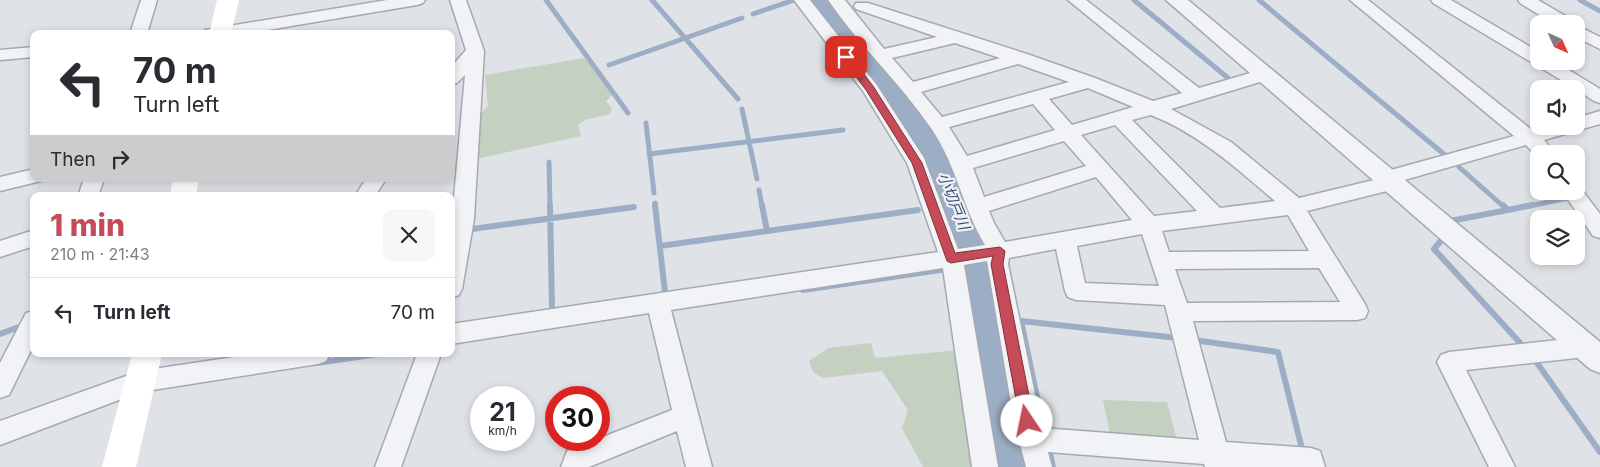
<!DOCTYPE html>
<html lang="en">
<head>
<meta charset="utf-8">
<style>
	body { margin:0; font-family:Inter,"Noto Sans JP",sans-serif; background:#f7f7f7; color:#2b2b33; height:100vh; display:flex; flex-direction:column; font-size:19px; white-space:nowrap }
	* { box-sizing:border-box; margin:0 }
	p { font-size:16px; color:#7c7c81 }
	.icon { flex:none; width:28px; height:28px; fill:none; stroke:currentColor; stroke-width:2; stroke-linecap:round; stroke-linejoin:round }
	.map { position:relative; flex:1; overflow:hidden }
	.details { position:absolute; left:30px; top:192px; width:425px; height:165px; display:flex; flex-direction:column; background:#fff; border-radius:10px; box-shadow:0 2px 8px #0003 }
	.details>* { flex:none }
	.banner { position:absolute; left:30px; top:30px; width:425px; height:152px; border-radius:10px; box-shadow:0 2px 8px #0003; background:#fff; color:#2b2b33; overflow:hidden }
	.needle { width:32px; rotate:135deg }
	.tools { position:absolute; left:1530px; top:15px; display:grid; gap:10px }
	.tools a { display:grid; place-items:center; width:55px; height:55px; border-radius:10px; background:#fff; box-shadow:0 2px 8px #0003; font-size:25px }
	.speed { position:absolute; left:470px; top:386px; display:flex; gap:10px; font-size:25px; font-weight:700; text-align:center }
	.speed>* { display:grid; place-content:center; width:65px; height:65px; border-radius:50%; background:#fff; box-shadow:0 2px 8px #0003; line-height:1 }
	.speed small { font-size:12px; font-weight:400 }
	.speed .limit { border:8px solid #d22; background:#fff; color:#111 }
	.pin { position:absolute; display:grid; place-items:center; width:42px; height:42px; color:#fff; margin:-21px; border-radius:10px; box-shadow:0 2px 8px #0006 }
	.me { position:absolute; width:55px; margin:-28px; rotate:349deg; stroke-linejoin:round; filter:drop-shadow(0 0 4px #0008) }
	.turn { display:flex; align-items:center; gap:18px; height:105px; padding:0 20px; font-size:22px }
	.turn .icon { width:65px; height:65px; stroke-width:2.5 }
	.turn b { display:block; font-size:35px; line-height:42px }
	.then { display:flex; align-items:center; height:48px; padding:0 20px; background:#0003; gap:10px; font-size:19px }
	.round { display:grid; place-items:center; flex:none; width:52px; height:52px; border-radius:10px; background:#f7f7f7 }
	.headline { display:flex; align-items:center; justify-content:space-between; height:85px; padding:0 20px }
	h1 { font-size:30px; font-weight:800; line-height:38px; color:#c54b59 }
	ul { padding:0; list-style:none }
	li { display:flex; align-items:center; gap:15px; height:70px; padding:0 20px; border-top:1px solid #e1e1e2 }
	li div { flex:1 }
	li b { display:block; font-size:19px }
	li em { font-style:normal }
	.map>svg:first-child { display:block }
	.green { fill:#c4d0c0 }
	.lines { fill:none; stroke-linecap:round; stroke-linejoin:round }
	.stream-far1 { stroke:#9caec5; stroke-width:5 }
	.stream { stroke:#9caec5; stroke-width:6 }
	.river { fill:#9caec5; fill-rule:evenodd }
	.minor-casing { stroke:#a5a9b1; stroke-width:3 }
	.tertiary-casing { stroke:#a5a9b1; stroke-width:3 }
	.minor { fill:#f1f3f6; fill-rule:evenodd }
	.tertiary { fill:#f1f3f6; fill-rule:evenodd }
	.secondary { fill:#fff; fill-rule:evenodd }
	.route { fill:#c54b59; stroke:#80313a }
	.labels { text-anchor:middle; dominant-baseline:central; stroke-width:4.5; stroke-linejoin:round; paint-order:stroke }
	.water-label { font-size:15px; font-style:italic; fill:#364d6e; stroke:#eef1f5 }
</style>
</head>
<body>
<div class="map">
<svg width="1600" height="467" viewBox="0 0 1600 467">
	<rect width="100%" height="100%" fill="#dfe2e7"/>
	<path class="green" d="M585,58l28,36 -7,7 6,8 -2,5 -25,6 -7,5 3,11 -105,23 3,-44 9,-9 -3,-31z
		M871,343l4,15 85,-8 20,117h-57l-21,-39 6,-18 -26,-39 -59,7 -10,-6 -4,-11 19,-13z
		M1103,400l64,2 11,42 -67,-5z"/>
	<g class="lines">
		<path class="stream-far1" d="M546,0l82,113
			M652,0l86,99
			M1134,0l94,78
			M1259,0l186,155
			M1580,0l20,11
			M753,14l41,-14
			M609,65l133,-47
			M742,109l15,70
			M646,123l8,70
			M649,154l194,-24
			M549,162l1,45
			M1459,167l45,40
			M759,190l3,17
			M655,203v4
			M1525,207l43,-9"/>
		<path class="stream" d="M550,205l2,104
			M655,205l10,87
			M762,205l5,26
			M1508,210l24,-5
			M1450,221l58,-11 -5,-5
			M472,229l162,-22
			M1444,237l-10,12 89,97
			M660,246l258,-36
			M803,290l144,-21
			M989,324l9,-1
			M0,334l22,-8
			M1194,340l84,12 25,101
			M1535,360l65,92
			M316,363l62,-9
			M1044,430l-23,-109 157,17
			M1049,449l4,18"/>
		<path class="river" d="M808,0h25l93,118 26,41 37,89 10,37 34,182h-40l-28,-182 -8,-37 -35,-89 -17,-28z"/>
		<g class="minor-casing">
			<path id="minor" d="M141,0h16l-10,34h-17z
				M387,0h38l-2,3 -6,2 -174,29h-40l2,-4 6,-1z
				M450,0h16l18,51 -10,168 -12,70 -3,6 -8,3v-67l14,-156 -8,8 -6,2v-18l15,-17z
				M794,0h16l66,84 48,74 34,91 27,-4c-23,-38 -28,-79 -54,-117 -31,-45 -72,-83 -103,-128h17l39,49 53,-12 -81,-28 -2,-3 2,-3h12l159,51 68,24 58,23 29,-8 -114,-93h18l113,88 65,-19 6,2 3,4 -3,4 -99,30 60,33 68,56 79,-19 2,-6 134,-37 -164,-136h18l164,130 15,-4h29v-8l24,-7v13l-56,16 11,14h-16v5l-13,-14 -125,36 1,2 -3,5 -92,23 58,93 3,7 -3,7 -8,2 -164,1 33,121 85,6 9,3 5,16h-120l-1,-3 -156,-12 4,15h-26l-12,-46 -27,-160 -23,4 34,202h-26l-29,-199 -272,42 41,157h-26l-9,-36 -88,36h-28l6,-16 105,-41 -23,-97 -198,31v-20l487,-72 -31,-89 -44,-72zM955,43l45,15 -87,24 -21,-24zM1018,64l51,18 -127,35 -21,-25zM1088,88l45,19 -61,18 -23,-26zM1033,104l22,26 -88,26 -18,-29zM1151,115c48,19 85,53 124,86l-55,7 -88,-88zM1115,125l82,86 -43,5 -73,-81zM1064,141l22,25 -102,31 -11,-29zM1096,177l36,43 -127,22 -11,-19 -5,-12zM1288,215l21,36 -140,1 -7,-21zM1142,234l17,52 -74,-3 -8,-37zM1056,249l9,42 3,6 8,3 89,5 34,135 -157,-12 -34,-164 1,-6zM1319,268l21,34 -153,1 -12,-34z
				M1431,0h20l88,52v9h15l46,28v14l-6,-2 -18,-12 -143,-86z
				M1518,0h20l34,20 2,4h-20l-34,-21z
				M1576,25l24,12v12l-24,-12z
				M34,47v10l-34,3v-10z
				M34,169v10h8l-1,2 -41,10v-14z
				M84,179h20l-6,17h-20z
				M366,179h20l-11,17h-20z
				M1576,185l3,1 21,28v24l-7,-2 -31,-45h14z
				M34,230v16l-34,11v-16z
				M34,311v33l-25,51 -9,3v-35l26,-50z
				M1585,337l8,3 4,7 -4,7 -8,3 -119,13 49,97h-26l-52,-105 4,-7 8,-3z
				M254,354h76l-4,7 -8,3 -178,28 -140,53v-24l140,-50z
				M417,354h24l-40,113h-26z"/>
		</g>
		<g class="tertiary-casing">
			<path id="tertiary" d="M1166,0h22l412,342v31l-10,-4z"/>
		</g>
		<use href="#minor" class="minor"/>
		<use href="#tertiary" class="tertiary"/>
		<path class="secondary" d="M217,0h22l-8,34h-22z
			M173,179h26l-3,17h-26z
			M132,354h30l-26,113h-34z"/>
	</g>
	<path class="route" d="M846,54l3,1 24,31 49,77 33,90 45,-6 5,4 -2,13 31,157 -2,5 -5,1 -5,-1 -2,-5 -29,-157 2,-8 -42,7 -4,-2 -35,-98 -46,-73 -25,-33z"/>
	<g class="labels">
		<g class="water-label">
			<text transform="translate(954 201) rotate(68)">小切戸川</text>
		</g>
	</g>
</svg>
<div class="tools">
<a><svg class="needle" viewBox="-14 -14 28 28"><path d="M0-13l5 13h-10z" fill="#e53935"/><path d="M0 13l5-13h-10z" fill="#7c7c81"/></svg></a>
<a><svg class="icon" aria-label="sound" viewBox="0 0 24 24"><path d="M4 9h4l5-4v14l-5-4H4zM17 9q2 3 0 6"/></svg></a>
<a><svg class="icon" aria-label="search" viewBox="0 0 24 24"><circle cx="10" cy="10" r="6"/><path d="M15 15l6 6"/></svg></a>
<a><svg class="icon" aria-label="layers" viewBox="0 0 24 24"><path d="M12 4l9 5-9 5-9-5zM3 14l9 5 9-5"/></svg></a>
</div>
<div class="speed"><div>21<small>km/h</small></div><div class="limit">30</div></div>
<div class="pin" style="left:846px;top:57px;background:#d93025"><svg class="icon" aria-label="arrive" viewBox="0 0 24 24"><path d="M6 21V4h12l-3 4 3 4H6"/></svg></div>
<svg class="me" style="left:1027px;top:421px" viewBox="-20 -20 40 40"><circle r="19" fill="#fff"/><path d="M0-13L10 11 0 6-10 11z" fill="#c54b59"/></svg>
<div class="banner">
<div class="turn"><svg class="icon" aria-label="left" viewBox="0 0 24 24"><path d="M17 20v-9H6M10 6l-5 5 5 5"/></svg><div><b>70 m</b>Turn left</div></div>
<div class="then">Then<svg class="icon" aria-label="right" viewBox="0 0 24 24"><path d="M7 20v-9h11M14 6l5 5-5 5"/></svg></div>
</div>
<section class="details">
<div class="headline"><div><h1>1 min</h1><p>210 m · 21:43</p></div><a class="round"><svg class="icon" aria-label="close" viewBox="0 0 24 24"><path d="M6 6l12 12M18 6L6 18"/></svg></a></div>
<ul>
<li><svg class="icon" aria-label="left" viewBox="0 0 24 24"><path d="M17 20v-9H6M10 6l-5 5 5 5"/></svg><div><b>Turn left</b></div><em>70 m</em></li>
</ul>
</section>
</div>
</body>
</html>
